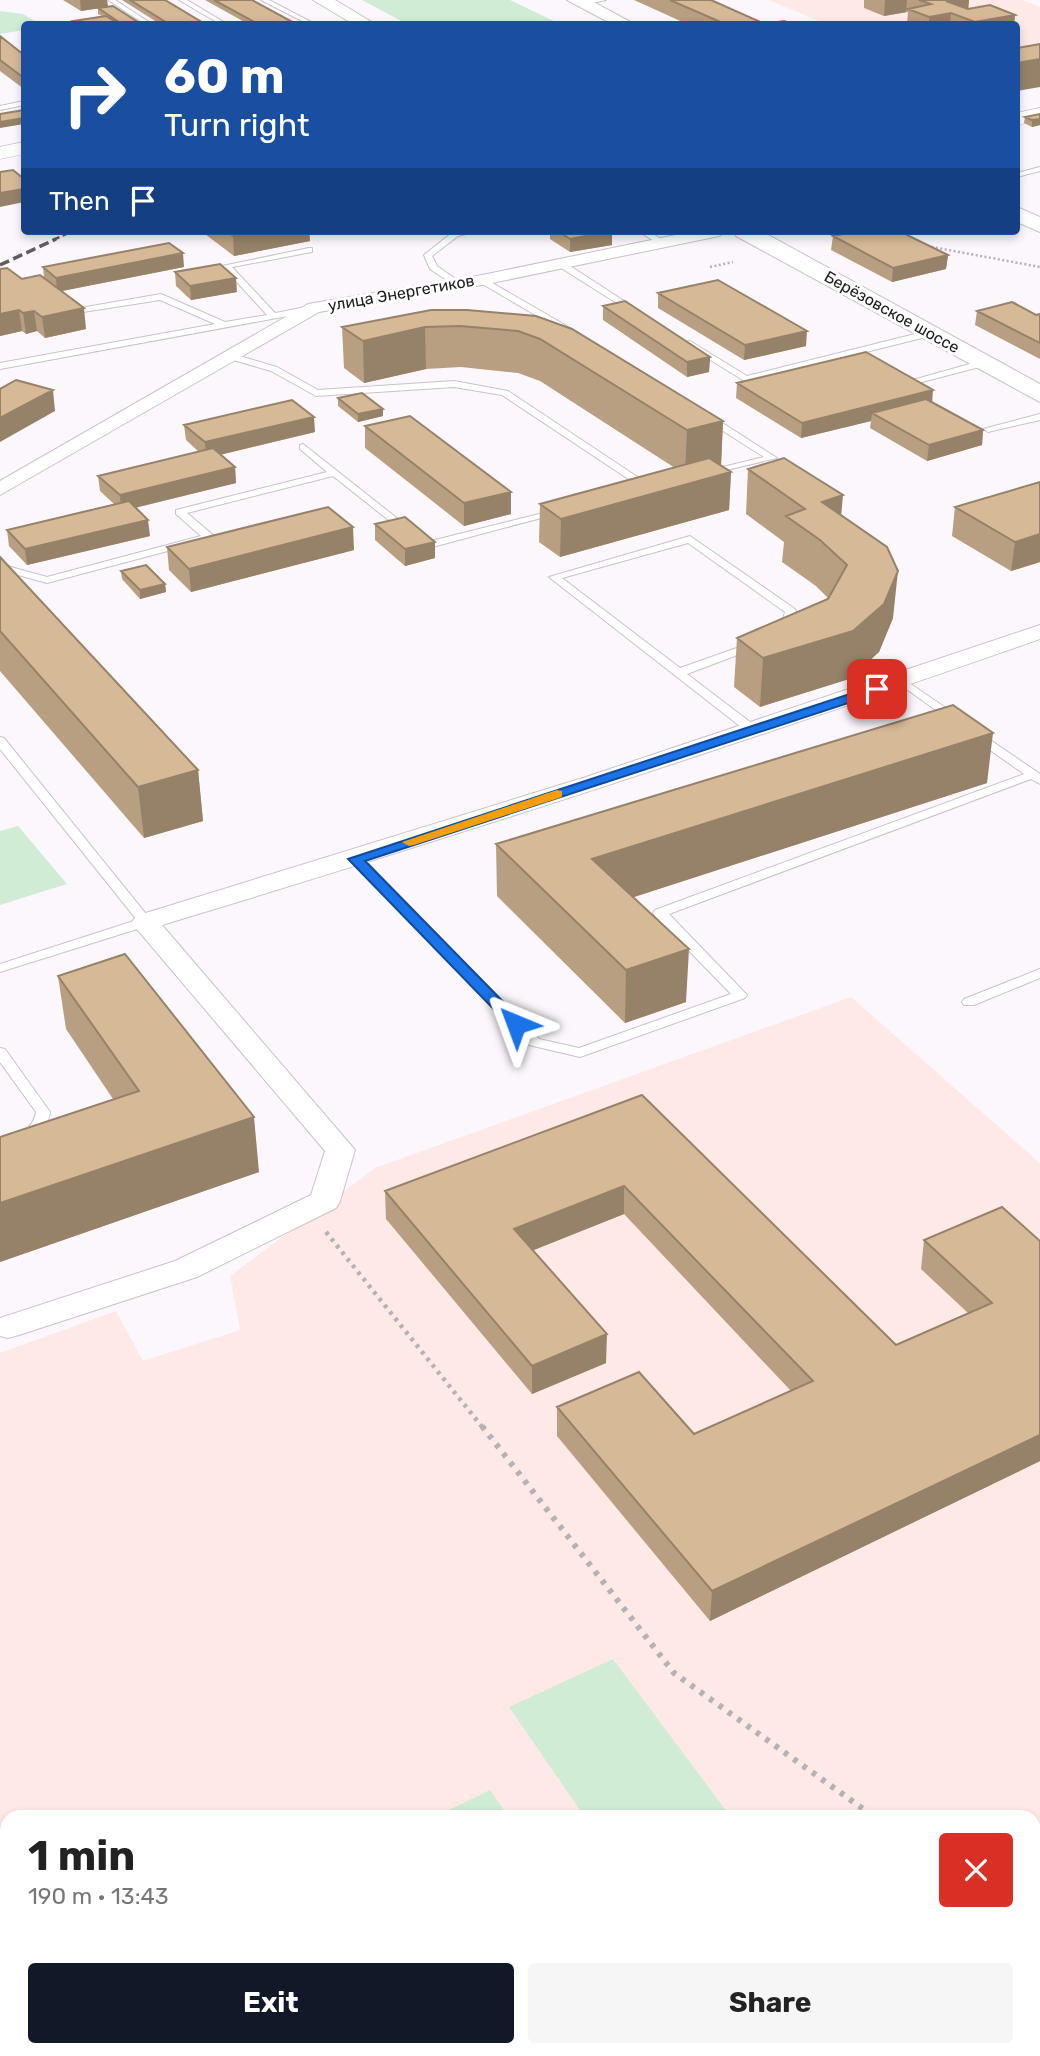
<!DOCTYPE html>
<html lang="en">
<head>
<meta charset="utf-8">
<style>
	body { margin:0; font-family:Rubik,sans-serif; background:#f6f6f6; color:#222; height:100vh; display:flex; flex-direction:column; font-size:26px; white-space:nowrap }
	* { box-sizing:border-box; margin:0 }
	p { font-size:23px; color:#767676 }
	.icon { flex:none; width:38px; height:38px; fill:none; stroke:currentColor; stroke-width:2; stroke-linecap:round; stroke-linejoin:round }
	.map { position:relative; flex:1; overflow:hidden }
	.panel { position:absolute; left:0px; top:1810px; width:1041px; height:247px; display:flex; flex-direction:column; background:#fff; border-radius:21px 21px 0 0; box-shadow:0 4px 10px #0003 }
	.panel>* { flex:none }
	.hud { position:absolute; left:21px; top:21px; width:999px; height:214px; border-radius:7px; box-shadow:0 4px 10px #0003; background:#1a4fa0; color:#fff; overflow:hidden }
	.pin { position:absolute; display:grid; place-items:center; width:60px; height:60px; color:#fff; margin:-30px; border-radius:14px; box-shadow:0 4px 10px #0006 }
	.me { position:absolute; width:77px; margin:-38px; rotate:316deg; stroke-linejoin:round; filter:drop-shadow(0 0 5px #0008) }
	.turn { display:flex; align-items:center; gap:24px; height:147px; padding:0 28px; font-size:32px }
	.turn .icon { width:91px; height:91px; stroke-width:2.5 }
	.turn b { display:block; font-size:49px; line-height:60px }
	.then { display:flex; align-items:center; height:66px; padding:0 28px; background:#0003; gap:14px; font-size:26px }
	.round { display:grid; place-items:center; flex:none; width:74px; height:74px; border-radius:7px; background:#f6f6f6 }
	.headline { display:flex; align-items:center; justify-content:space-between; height:119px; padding:0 28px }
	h1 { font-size:42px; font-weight:700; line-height:52px }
	.cta { display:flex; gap:14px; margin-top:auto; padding:14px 28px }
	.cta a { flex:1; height:80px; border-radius:7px; background:#111827; color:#fff; font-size:28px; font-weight:700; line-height:80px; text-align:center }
	.cta a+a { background:#f6f6f6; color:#222 }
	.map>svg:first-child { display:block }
	.education { fill:#fee9e6 }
	.green { fill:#d0ecd5 }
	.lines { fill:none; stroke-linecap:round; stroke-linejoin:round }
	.service-casing { stroke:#c7c3c8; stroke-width:2 }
	.minor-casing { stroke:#c7c3c8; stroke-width:2 }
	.tertiary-casing { stroke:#c7c3c8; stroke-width:1 }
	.secondary-casing { stroke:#c7c3c8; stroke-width:2 }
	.path-far2 { stroke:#b5b2b6; stroke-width:2.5; stroke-dasharray:2 2.5; stroke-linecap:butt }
	.path-far1 { stroke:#b5b2b6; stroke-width:4.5; stroke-dasharray:3.5 5; stroke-linecap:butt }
	.path { stroke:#b5b2b6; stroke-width:6; stroke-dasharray:4.5 7; stroke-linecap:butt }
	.service { fill:#fff; fill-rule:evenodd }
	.minor { fill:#fff; fill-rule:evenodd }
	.tertiary { fill:#fff; fill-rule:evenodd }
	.secondary { fill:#fff; fill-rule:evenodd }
	.rail-far1 { stroke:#605d60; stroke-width:2.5; stroke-dasharray:7 3.5; stroke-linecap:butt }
	.rail { stroke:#605d60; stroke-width:3.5; stroke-dasharray:10 4.5; stroke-linecap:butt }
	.wall { fill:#b89f81 }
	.shaded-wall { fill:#968269 }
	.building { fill:#d6b996; stroke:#968269; stroke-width:2 }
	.route { fill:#1a73e8; stroke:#114b97; stroke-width:2 }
	.slow { fill:#f59e0b }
	.labels { text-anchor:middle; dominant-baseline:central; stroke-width:6; stroke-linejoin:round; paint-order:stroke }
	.far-street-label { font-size:16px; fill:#1c1a1c; stroke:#fff }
</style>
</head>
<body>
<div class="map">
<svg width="1040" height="2056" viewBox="0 0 1040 2056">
	<rect width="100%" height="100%" fill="#fbf7fc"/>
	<path class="education" d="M769,0h253l18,7v38l-23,4v-25h-191z
		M851,997l189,166v800l-6,4v-151h-1027v106l-7,-15v-554l116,-42 27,50 97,-31 -10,-54 145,-108z
		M67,2049h827l-12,7h-812z"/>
	<path class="green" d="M362,0h148l50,24h-153z
		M0,11l23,3 17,10h-16v6l-24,4z
		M18,826l49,58 -67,21v-74z
		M613,1659l117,157h-146l-75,-109z
		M490,1790l18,26h-72z
		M138,2049h250l-13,7h-233z"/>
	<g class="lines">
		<g class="service-casing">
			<path id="service" d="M108,0h7l37,24h-7z
				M179,0h8l40,24h-7z
				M261,0h8l46,24h-7z
				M590,0h16l-23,5 -3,-2z
				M24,101v4l-24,5v-4z
				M1040,167v4l-23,6v-4z
				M459,231h19l-20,5 -26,20 5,10 23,16 1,2 -4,3 -27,-18 -6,-14 29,-23z
				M638,231h10l18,11 -7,2z
				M309,248h3v4l-80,15 43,46 37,-7 3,1v4l-315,58v-6l215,-39 -55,-24 -77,12 -1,-2 4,-3 75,-13 64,28 42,-7 -45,-49z
				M561,261l3,1 77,50 -7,2 -76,-48v-4z
				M482,277l95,55 1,2 -7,2 -92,-54 -1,-2z
				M931,330l3,1v4l-188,47 -63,-39 7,-2 57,35z
				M233,354l44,13 41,23 136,-9 54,10 146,97 -9,2 -143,-95 -48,-8 -138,9 -45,-25 -41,-12v-4z
				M984,360l5,3 -2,2 -80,21 -5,-3z
				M707,414l3,1 67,43 -71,17v-4l58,-14 -60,-38v-4z
				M1040,414v6l-52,12 -5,-3z
				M303,444l124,98 128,-32 5,3 -135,36 -92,-73 -146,37 26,22v4l-166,44 -47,-13v-6l47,13 154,-41 -25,-22v-4l151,-38 -27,-23v-4z
				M690,536l105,73 1,2 -6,22h-8l-2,-2 5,-19 -97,-69 -126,35 118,90 68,-24h8v4l-69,26 71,54v6h-8l-201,-157z
				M902,678l57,39v4h-8l-53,-38v-4z
				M977,731l63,43v10l-9,-5 -362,135 78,81 -2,3 -165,59 -51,-12 -179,-186 6,-4 5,1 178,183 40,9 152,-54 -76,-78 -2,-3 2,-3 369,-136 -51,-36v-6z
				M0,737l4,1 146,181 2,3 -2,3 -150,47v-8l137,-44 -137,-171z
				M1040,969v9l-66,27h-10l-2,-3 2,-3z
				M0,1048l5,1 45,63c-3,26 -28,34 -50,40v-10c17,-6 33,-11 36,-30l-36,-50z"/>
		</g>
		<g class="minor-casing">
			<path id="minor" d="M695,231h32l-8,5 -237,49 -163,27 -319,183v-14l308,-177 174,-29z
				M1040,625v14c-291,102 -583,197 -878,286l193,225 -15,51 -4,7 -139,69 -178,58 -11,3 -8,-2v-18l175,-57 136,-66 14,-44 -189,-223 -4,-6 4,-6 450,-139z"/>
		</g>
		<g class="tertiary-casing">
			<path id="tertiary" d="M1040,108v12l-23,5v-12z
				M24,142v12l-24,5v-12z"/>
		</g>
		<g class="secondary-casing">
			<path id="secondary" d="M313,0h22l40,24h-22z
				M567,0h23l44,24h-22z
				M1017,207l23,10v15l-23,-10z
				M733,231h28l279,153v18l-304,-166z"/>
		</g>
		<path class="path-far2" d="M927,246l113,21
			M710,267l23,-5"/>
		<path class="path-far1" d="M326,1232l157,196"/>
		<path class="path" d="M482,1426l192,247 199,143
			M1034,1932l6,5"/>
		<use href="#service" class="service"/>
		<use href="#minor" class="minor"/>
		<use href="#tertiary" class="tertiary"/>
		<use href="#secondary" class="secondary"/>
		<path class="rail-far1" d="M53,240l20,-9"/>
		<path class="rail" d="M0,265l56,-26"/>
	</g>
	<path class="wall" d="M63,0h44l1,7 33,17h-68v-3l29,-5 -4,-2v-6l-17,3z
		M122,0h43l40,24h-45z
		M205,0h47l44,24h-48z
		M634,0h77l54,24h28h-106z
		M864,0h105l-1,9 47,6 -1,9h-107l1,-12 -24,4 -20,-8z
		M0,36l24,19v34l-24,-18z
		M1040,114v11l-8,2 -8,-4 1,-6z
		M201,231h108l1,10 -76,15z
		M550,231h62v14l-42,7 -20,-13z
		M833,236l115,19 -2,14 -54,13 -61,-32z
		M43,267h141l-123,24 25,38 -41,9 -8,-7 -11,3 -4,-3 -22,5 22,-57 22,-1z
		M175,272l62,20 -46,8 -15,-14z
		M658,293l148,53 -62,14 -86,-52z
		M603,306l107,51 -1,15 -22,5 -84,-57z
		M977,311l59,4 4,-1v45l-65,-34z
		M536,316l187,105 -2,44 10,7 -2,38 -169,47 -21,-15 1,-38 135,-36 -135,-87 -22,-8 -57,-6 -35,2 -62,14 -20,-15 -2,-41z
		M737,383l195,19 51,28 -1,15 -55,16 -57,-33 1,-7 -70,17 -65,-40z
		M338,398l45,18 -25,6 -20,-16z
		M184,425l131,7 -95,23 15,12 1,16 -101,25 15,28 -123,29 -18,-19 -2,-16 107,-26 -14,-13 -2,-15 101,-24 -13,-12z
		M365,426l146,66v22l-47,12 -99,-78z
		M748,469l93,46 52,103 -14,34 -30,27 -89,28 -26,-20 3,-49 91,-40 -12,-12 -34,-24 2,-20 -38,-28z
		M1040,482v80l-29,9 -59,-35 3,-29z
		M375,524l60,18v16l-30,8 -30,-26z
		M167,547l187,3 -163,42 -22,-22z
		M0,557l198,213 5,51 -59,17 -144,-167z
		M121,571l44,13 1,8 -26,7 -18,-20z
		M987,783l-354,114 53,105 -61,21 -128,-127 -1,-52z
		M58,976l201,196 -259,90v-125l113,-38 -47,-70z
		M642,1095l254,250 72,-32 -47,-44 3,-29 78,-33 38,254 -330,160 -153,-185v-29l137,27 97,-43 -167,-177 -91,36 73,113 -74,31 -146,-175 -1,-28z"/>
	<path class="shaded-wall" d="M80,0h27l1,7 -27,4z
		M885,0h22l-1,12 -22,4z
		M953,0h16l-1,13h-17l-1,11h-21v-7l17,-16z
		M1015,15l-1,9h-39v-2z
		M1040,59v28l-23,4v-28z
		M24,118v6l-24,4v-6z
		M1040,119v6l-8,2v-7z
		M24,189v13l-24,5v-14z
		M260,231h49l1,10 -76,15 -1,-20z
		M612,231v14l-42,7v-13z
		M183,253l1,14 -127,25 -1,-14z
		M948,255l-2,14 -54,13 1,-14z
		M236,278l1,14 -46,8 -1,-14z
		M84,308l2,21 -41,9 -3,-21z
		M19,310l3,21 -22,5v-22z
		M34,311l3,20 -11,3 -3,-21z
		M425,327l1,42 -62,14 -1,-42z
		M807,331l-1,15 -62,14 1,-15z
		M710,357l-1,15 -22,5v-15z
		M53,390l2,21 -55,31v-24z
		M933,390l-1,15 -60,8 -1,8 -70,17 1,-15z
		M383,409v7l-25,6v-8z
		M314,417l1,15 -109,26 -1,-16z
		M723,421l-2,44 -36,9 2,-44z
		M983,430l-1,15 -55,16 2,-16z
		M235,467l1,16 -115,28 -1,-16z
		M731,472l-2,38 -169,47 1,-38z
		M511,492v22l-47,12v-23z
		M843,495l-4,46 -17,-39z
		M148,520l2,16 -123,29 -2,-16z
		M353,527l1,23 -163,42 -2,-23z
		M1040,534v28l-29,9 4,-29z
		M435,542v16l-30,8v-17z
		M898,571l-5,47 -14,34 -30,27 -89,28 3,-49z
		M165,584l1,8 -26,7v-9z
		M993,733l-6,50 -396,128 1,-52z
		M198,770l5,51 -59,17 -6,-51z
		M689,949l-3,53 -61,21 1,-53z
		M254,1117l5,55 -259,90v-59z
		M624,1186v28l-110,44v-29z
		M607,1334l-1,29 -74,31v-28z
		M1040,1435v26l-330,160 2,-30z"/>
	<path class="building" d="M130,0h35l40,24h-36z
		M214,0h38l44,24h-38z
		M670,0h41l54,24 19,-3 9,3h-68z
		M919,0h34l-7,1 22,8 22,-4 25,10 -40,7 -24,-9 -22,4 -21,-8 23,-5z
		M113,6l28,18h-19l-24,-16z
		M106,16l13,8h-41l-5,-3z
		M0,36l24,19v23l-24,-18z
		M1040,44v15l-23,4v-15z
		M24,110v8l-24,4v-8z
		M1040,114v5l-8,1 -7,-3z
		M13,170l11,9v10l-24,4v-21z
		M226,231h34l-27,5z
		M558,231h54l-42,8z
		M858,231h41l49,24 -55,13 -60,-32z
		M169,243l14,10 -127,25 -13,-11z
		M220,264l16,14 -46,8 -15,-14z
		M7,268l15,11 18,-4 44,33 -42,9 -8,-6 -11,2 -4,-3 -19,4v-45z
		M718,280l89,51 -62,14 -87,-52z
		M625,301l85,56 -23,5 -84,-56z
		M1012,302l24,13 4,-1v29l-63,-32z
		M431,310h36l69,6 36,13 151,92 -36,9 -147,-91 -22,-8 -58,-5 -35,1 -62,14 -21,-14z
		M866,352l67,38 -131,33 -65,-40z
		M16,380l37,10 -53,28v-29z
		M362,393l21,16 -25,5 -20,-16z
		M926,399l57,31 -54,15 -57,-32z
		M292,400l22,17 -109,25 -21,-17z
		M410,416l101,76 -47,11 -99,-77z
		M213,448l22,19 -115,28 -22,-19z
		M709,458l22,14 -170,47 -21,-15z
		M784,458l59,37 -21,7 65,45 11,24 -14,33 -31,27 -90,27 -26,-20 91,-39 19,-34 -27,-25 -34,-24 19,-7 -57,-40z
		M1040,482v52l-25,8 -60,-35z
		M129,501l19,19 -123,29 -18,-19z
		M328,507l25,20 -164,42 -22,-22z
		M405,517l30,25 -30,7 -30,-25z
		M0,557l198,213 -60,17 -138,-156z
		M146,565l19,19 -25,6 -19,-19z
		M953,705l40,28 -401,126 97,90 -63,21 -130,-126z
		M125,954l129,163 -254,86v-66l139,-46 -81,-115z
		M642,1095l254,250 96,-42 -68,-63 78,-33 38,34v194l-328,156 -155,-184 82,-35 55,62 119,-53 -189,-195 -110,43 93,105 -75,32 -147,-175z"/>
	<path class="route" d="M877,685l7,4 -2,3 -517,169 157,160v6h-11l-163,-168z"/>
	<path class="slow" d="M557,790l5,1v6l-148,48 -5,1 -7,-4z"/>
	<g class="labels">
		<g class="far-street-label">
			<text transform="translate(401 293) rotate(-10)">улица Энергетиков</text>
			<text transform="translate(892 312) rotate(29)">Берёзовское шоссе</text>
		</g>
	</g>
</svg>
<div class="pin" style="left:877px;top:689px;background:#d93025"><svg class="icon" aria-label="arrive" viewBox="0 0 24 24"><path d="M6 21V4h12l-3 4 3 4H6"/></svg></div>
<svg class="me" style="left:516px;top:1024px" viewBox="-20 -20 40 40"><path d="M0-17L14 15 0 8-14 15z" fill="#1a73e8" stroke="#fff" stroke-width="4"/></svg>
<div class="hud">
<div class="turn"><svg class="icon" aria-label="right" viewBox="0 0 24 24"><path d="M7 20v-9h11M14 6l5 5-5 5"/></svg><div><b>60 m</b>Turn right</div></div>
<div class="then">Then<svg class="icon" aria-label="arrive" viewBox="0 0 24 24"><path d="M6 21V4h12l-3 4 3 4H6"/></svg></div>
</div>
<section class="panel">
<div class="headline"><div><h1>1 min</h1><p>190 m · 13:43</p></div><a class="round" style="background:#d93025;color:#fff"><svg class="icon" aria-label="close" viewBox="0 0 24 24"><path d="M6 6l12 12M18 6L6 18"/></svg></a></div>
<div class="cta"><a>Exit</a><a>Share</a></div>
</section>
</div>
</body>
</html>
